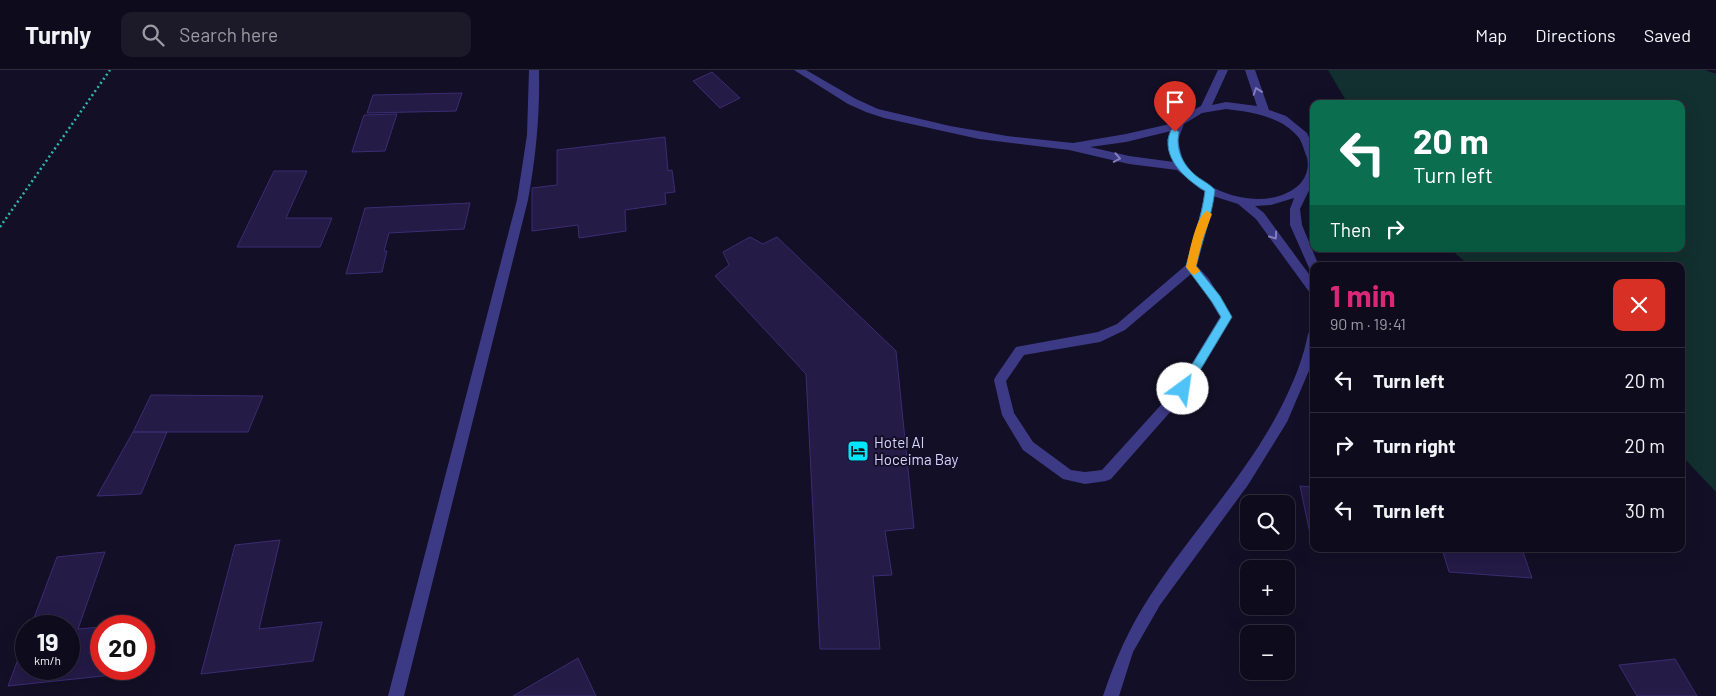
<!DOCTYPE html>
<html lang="en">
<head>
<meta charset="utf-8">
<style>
	body { margin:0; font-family:Barlow,sans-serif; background:#1c1929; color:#f1f3f6; height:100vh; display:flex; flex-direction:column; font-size:19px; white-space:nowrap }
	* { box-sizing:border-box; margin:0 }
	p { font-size:16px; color:#9b9ba3 }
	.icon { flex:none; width:28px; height:28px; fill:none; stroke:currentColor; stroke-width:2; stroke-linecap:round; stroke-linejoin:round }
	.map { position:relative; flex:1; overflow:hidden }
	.details { position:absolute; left:1310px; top:192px; width:375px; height:290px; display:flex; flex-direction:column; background:#0e0b1c; border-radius:10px; box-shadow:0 5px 20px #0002,0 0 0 1px #2e2b3b }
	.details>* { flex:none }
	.banner { position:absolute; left:1310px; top:30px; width:375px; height:152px; border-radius:10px; box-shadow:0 5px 20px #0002,0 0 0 1px #2e2b3b; background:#0b6e4f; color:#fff; overflow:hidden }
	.fabs { position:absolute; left:1240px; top:425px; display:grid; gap:10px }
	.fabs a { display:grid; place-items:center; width:55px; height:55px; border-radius:10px; background:#0e0b1c; box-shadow:0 5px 20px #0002,0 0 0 1px #2e2b3b; font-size:25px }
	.speed { position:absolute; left:15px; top:545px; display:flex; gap:10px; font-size:25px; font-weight:700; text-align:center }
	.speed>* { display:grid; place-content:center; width:65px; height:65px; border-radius:50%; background:#0e0b1c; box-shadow:0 5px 20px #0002,0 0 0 1px #2e2b3b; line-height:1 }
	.speed small { font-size:12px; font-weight:400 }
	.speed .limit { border:8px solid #d22; background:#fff; color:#111 }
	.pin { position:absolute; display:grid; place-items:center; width:42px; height:42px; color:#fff; margin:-51px -21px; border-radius:50% 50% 50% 0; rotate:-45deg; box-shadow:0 0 5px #0007 }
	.pin .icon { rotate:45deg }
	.me { position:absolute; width:55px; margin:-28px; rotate:31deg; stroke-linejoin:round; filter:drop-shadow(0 0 4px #0008) }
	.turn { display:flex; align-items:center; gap:18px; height:105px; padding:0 20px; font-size:22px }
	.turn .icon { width:65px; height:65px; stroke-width:2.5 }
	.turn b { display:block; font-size:35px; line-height:42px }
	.then { display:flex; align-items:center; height:48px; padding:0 20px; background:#0003; gap:10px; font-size:19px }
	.round { display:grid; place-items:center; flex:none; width:52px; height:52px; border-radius:10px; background:#1c1929 }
	.summary { display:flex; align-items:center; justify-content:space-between; height:85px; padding:0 20px }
	h1 { font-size:30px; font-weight:700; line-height:38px; color:#db2777 }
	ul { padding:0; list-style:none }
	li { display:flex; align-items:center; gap:15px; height:65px; padding:0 20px; border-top:1px solid #2e2b3b }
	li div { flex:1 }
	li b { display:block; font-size:19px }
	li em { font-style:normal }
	header { display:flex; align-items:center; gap:30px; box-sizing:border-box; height:70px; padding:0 25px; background:#0e0b1c; border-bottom:1px solid #2e2b3b }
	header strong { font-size:24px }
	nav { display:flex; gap:28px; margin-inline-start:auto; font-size:18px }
	.search { width:350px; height:45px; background:#1c1929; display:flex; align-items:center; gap:12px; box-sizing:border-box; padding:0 18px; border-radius:10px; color:#9b9ba3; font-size:19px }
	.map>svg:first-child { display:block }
	.green { fill:#12302f }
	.building { fill:#241b47; stroke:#3b2d73 }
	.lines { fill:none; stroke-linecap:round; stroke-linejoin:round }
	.path { stroke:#2fb8b0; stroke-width:2.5; stroke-dasharray:2 3; stroke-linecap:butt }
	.service { fill:#3d3a85; fill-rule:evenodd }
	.minor { fill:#3d3a85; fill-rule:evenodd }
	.oneway { stroke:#837fbc }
	.route { fill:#4fc3f7; stroke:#337fa1 }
	.slow { fill:#f59e0b }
	.labels { text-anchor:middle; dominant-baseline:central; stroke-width:4; stroke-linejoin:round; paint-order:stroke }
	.poi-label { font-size:15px; fill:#d9d4ff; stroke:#130f26; text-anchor:start }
</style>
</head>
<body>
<header>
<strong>Turnly</strong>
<div class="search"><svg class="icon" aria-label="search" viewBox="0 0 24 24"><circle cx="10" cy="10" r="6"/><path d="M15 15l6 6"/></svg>Search here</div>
<nav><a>Map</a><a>Directions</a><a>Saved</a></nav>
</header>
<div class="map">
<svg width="1716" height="626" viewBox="0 0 1716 626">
	<rect width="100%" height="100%" fill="#130f26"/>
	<path class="green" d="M1328,0h377l11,4v418l-35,-37v-189h-211l-20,-17h231v-145h-333z"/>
	<path class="building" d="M712,2l28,26 -20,10 -27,-27z
		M462,23l-6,18 -89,2 6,-18z
		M397,44l-12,37 -33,1 12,-37z
		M665,67l3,34 4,-1 3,22 -10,1 1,11 -41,6 1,21 -47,7 -1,-13 -46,6v-43l25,-3v-35z
		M274,101h33l-21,47h46l-12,29h-83z
		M470,133l-6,26 -75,4 -5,18h3l-5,21 -36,2 19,-66z
		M750,167l13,7 14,-7 119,114 18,177 -29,3 7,44 -19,1 7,73h-60l-14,-275 -91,-98 14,-11 -6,-13z
		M151,325l112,1 -15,36h-115z
		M133,362h34l-26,62 -44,2z
		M1300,416l14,1v56h-2z
		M280,470l-21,89 63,-7 -9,39 -112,13 34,-129z
		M1395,479h127l10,29 -83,-6 -6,-20z
		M105,482l-27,77 23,-2v42h22l-1,5 -114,12 18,-48v31h43v-43h-38l26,-69z
		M578,588l18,38h-83z
		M1675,589l22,37h-60l-18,-31z"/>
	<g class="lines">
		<path class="path" d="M0,157l110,-157"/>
		<path class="service" d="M1210,116l5,4c-3,26 -12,50 -18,76l12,13 23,38 -45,76 -76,86 -5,2 -21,3 -22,-5 -40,-29 -21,-35 -8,-35 2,-4 20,-29 82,-15 19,-8 69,-59 15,-52 4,-23zM1191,204l10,11 19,32 -41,68 -77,85 -17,2 -14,-2 -38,-28 -19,-29 -8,-32 18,-26 76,-13 25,-12z"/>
		<path class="minor" d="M529,0h10c1,44 -3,86 -11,130l-124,496h-16l129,-496 10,-65z
			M794,0h12l50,29 22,10 72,17 57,10 66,7 53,-9 48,-11 2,-4 25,-13 17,-36h10l-16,35 14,-3 31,4 -12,-36h10l14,40 17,6 21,17 7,16v31l-14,29 2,16 17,41h-5v5l-4,-1 -20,-45v-16l4,-11 -23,7 -16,1 9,7 50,68v14l-4,-2 -54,-74 -18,-15 -22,-7 -16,-8 -23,-19 -48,-6 -60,-14 -90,-11 -95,-21 -18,-6 -18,-8zM1226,39c25,3 56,7 73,29 3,4 5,12 7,17 4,10 1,21 -6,29 -31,29 -90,12 -114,-18 -4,-6 -6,-18 -8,-26l6,-16 18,-11zM1171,61l-4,9 7,22 -45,-6 -39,-9 36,-5z
			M1314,259v30l-27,63 -39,63 -88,120 -27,47 -14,44h-16c12,-36 26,-68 47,-100 44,-68 102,-126 137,-201 9,-19 17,-40 21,-61l2,-3z"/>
	</g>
	<defs><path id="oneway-chevron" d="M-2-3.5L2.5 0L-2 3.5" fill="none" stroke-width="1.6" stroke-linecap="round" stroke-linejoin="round" transform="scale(1.25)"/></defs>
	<g class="oneway">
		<use href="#oneway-chevron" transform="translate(1257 21) rotate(-109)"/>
		<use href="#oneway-chevron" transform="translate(1117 88) rotate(11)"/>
		<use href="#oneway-chevron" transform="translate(1274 166) rotate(55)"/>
	</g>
	<path class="route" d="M1175,59l4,3c-4,19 5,35 20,46 6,4 12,7 16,12 -3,26 -13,50 -19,76l24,30 12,21 -45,75h-8l-2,-3 44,-72 -9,-15 -26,-35c6,-26 16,-50 19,-76 -20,-12 -46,-35 -34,-61z"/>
	<path class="slow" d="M1207,141l5,3 -9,24 -7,28 4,5 -6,4 -3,-2 -5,-6c3,-12 10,-52 21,-56z"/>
	<defs>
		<g id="hotel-square" transform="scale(1.125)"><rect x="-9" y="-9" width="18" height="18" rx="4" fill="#00e5ff" stroke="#130f26"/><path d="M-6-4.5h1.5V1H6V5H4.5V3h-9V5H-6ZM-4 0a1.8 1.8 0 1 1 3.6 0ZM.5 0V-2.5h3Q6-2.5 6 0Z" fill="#111"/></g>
	</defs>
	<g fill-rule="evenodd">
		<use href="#hotel-square" x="858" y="381"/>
	</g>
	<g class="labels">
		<g class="poi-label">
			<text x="874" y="372">Hotel Al<tspan x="874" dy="17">Hoceima Bay</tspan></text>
		</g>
	</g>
</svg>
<div class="fabs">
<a><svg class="icon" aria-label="search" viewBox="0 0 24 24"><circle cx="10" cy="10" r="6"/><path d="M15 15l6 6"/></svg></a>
<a>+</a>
<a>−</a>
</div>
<div class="speed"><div>19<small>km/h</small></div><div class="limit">20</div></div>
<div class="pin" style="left:1175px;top:62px;background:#d93025"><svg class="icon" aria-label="arrive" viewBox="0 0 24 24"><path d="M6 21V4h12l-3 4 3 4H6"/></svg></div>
<svg class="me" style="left:1183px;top:319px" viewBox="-20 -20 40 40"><circle r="19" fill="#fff"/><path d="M0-13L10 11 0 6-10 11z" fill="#4fc3f7"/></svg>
<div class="banner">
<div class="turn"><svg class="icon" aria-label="left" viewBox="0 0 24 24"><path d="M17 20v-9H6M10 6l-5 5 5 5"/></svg><div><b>20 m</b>Turn left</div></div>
<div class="then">Then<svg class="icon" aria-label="right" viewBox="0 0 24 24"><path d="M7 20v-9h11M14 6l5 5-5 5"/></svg></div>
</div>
<section class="details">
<div class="summary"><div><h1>1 min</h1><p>90 m · 19:41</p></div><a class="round" style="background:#d93025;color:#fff"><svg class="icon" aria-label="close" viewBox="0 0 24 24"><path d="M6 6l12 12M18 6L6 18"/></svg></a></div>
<ul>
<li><svg class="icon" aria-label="left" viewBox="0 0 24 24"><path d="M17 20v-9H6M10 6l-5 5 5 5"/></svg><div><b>Turn left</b></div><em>20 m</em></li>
<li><svg class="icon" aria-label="right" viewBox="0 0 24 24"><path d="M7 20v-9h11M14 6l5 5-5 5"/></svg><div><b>Turn right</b></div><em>20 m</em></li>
<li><svg class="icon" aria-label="left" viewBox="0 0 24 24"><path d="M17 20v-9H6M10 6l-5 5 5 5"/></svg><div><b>Turn left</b></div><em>30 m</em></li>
</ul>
</section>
</div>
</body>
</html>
